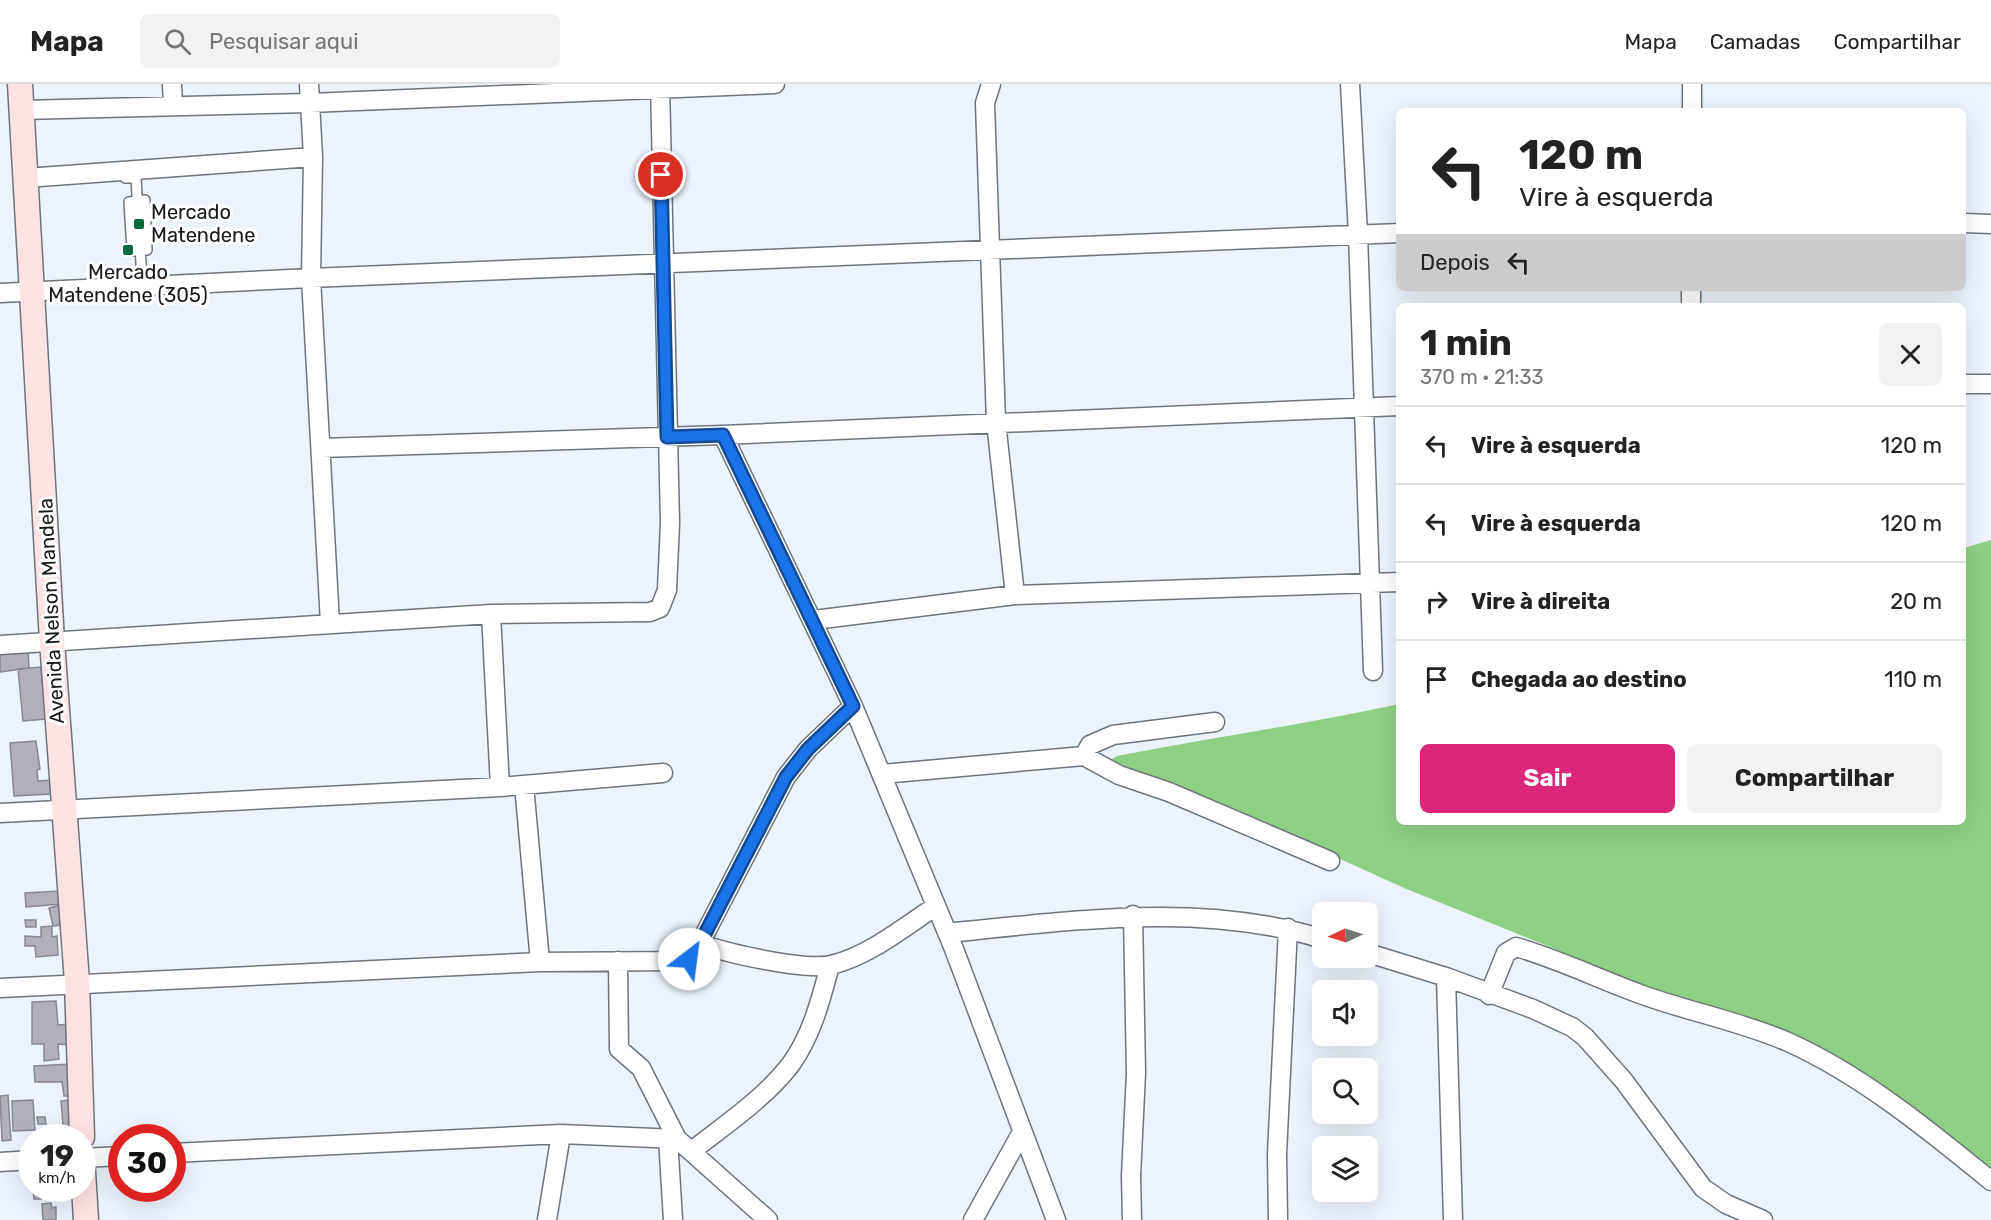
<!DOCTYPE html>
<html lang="pt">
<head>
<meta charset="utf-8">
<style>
	body { margin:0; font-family:Rubik,sans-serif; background:#f2f2f2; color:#222; height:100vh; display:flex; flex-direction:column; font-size:22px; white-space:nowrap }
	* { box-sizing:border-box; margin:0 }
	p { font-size:20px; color:#767676 }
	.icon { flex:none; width:33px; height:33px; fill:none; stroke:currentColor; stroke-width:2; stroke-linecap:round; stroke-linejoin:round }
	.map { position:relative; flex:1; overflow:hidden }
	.panel { position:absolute; left:1396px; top:219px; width:570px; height:522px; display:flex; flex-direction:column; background:#fff; border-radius:9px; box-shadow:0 6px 24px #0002 }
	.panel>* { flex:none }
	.hud { position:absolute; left:1396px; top:24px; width:570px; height:183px; border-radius:9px; box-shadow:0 6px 24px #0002; background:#fff; color:#222; overflow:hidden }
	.needle { width:39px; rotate:266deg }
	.tools { position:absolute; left:1312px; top:818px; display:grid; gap:12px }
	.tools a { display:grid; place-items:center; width:66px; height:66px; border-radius:9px; background:#fff; box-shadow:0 6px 24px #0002; font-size:30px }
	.speed { position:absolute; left:18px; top:1040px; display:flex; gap:12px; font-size:30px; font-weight:700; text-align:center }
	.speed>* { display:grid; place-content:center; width:78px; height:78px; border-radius:50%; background:#fff; box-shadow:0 6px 24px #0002; line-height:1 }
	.speed small { font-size:15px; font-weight:400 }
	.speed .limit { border:9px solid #d22; background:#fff; color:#111 }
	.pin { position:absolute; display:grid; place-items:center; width:51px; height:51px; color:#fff; margin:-26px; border:3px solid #fff; border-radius:50%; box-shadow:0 2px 6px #0007 }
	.me { position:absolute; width:66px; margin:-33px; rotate:30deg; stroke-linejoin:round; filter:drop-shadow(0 0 4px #0008) }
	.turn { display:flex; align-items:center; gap:21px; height:126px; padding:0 24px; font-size:27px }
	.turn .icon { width:78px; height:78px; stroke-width:2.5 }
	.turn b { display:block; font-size:42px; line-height:51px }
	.then { display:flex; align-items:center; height:57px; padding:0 24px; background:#0003; gap:12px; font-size:22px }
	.round { display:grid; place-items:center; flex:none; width:63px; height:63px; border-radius:9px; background:#f2f2f2 }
	.head { display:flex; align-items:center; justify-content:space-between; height:102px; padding:0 24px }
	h1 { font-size:36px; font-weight:700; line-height:45px }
	.action { display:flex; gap:12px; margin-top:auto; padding:12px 24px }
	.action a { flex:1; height:69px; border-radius:9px; background:#db2777; color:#fff; font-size:24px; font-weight:700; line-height:69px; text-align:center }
	.action a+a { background:#f2f2f2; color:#222 }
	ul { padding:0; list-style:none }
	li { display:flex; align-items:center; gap:18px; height:78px; padding:0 24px; border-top:2px solid #e0e0e0 }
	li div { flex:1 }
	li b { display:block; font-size:22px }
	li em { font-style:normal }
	header { display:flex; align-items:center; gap:36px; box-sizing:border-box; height:84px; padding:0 30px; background:#fff; border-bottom:2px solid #e0e0e0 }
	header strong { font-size:28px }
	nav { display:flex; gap:33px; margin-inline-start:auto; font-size:21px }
	.search { width:420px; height:54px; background:#f2f2f2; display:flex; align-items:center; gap:15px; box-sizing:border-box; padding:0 21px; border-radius:9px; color:#767676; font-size:22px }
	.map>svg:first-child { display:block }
	.forest { fill:#8ed083 }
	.building { fill:#b1b0ba; stroke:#888891; stroke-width:1.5 }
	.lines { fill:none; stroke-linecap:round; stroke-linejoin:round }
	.lane-casing { stroke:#6e747c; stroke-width:12 }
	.street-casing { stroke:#6e747c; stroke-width:21 }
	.secondary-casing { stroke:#6e747c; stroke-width:27 }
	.lane { stroke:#fff; stroke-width:9 }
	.street { stroke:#fff; stroke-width:18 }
	.secondary { stroke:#fde2e4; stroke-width:24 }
	.route-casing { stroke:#114b97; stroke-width:15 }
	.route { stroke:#1a73e8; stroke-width:10 }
	.poi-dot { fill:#00693f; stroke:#fff; stroke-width:2 }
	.labels { text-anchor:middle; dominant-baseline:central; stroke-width:6; stroke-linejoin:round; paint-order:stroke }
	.poi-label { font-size:20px; fill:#16181b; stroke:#fff; text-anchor:start }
	.street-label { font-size:20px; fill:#16181b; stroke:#fff }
</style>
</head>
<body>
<header>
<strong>Mapa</strong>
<div class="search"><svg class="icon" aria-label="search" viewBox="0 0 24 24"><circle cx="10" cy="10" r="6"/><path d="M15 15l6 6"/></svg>Pesquisar aqui</div>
<nav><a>Mapa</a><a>Camadas</a><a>Compartilhar</a></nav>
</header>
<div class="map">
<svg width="1991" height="1136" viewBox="0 0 1991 1136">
	<rect width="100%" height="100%" fill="#ecf3fc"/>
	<path class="forest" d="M1991,456v629l-73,-57 -239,-114 -78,-27 -51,-24 -146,-59 -156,-71 -138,-57 7,-4c94,-18 189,-32 282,-52l1,118h564v-274z"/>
	<path class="building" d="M28,565l1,19 -29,4v-21z
		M41,583l5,52 -23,2 -5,-52z
		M36,657l4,28 -3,1 1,11 13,-1 1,14 -38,2 -4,-53z
		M60,807l1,13 -35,3 -1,-14z
		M61,821l2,20 -10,1 -4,-18z
		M25,836h11v7h-10z
		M52,842v11l5,-1 1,19 -22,2 -1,-11h-10v-10l16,1v-10z
		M56,917l2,24 11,-1 1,21 -12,-1 1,15 -15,2v-17h-12v-42z
		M71,980l1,32h-8l-2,-14h-27l-1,-16z
		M8,1011l3,45 -9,1 -2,-45z
		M33,1016l2,30 -22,1 -1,-30z
		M71,1016l3,37h-10l-3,-36z
		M37,1033h8l1,7h-8z
		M33,1104h7l1,11h-7z
		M41,1104h24v11l-16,1v-6h-7z
		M51,1119l1,5 4,-1v13h-13l-1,-16z"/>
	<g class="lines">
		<g class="lane-casing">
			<path id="lane" d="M125,94h11l6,102 -7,1
				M145,116l2,50 -15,1 -3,-49z"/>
		</g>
		<g class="street-casing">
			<path id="street" d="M172,0l1,22
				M991,0l-6,19 11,319 19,173
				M1350,0l8,150 15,437
				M22,26l287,-7 466,-19
				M1692,27v-27
				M26,94l287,-21
				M1964,139l27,1
				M1691,204v18
				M0,209l311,-15 2,-121 -4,-73
				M1964,300h27
				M723,351l130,271 101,243 102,271
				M321,364l402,-13 677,-29
				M491,530l9,173
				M814,536l201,-25 385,-13
				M330,539l-19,-345 1089,-45
				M0,561l491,-31 159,-2 10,-4 7,-18 3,-67 -10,-439
				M1084,672l6,-11 23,-10 102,-13
				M882,690l202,-18 35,19 50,17 161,69
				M524,701l16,177
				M0,729l500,-26 163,-14
				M947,849c125,-12 254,-32 376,6
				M699,859c26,10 106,28 132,22 38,-9 73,-38 105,-59
				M1368,869l78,24 87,32 39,18 13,10 39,44 79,107 23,16 37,16
				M618,877l1,88 22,19 36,71 91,81
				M1446,893l7,243
				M0,904l540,-26 138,-1 11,-2 6,-6 91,-176 22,-28 45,-43
				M1489,911l17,-42 10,-6c42,12 83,32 124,47 49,18 100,27 148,48 72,32 142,89 203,139
				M668,1054l5,82
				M693,1066c33,-26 72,-52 98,-86 21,-29 30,-65 39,-99
				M172,1069l389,-19 116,5
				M82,1074l40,-2
				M0,1078l32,-2
				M547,1136l14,-86
				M973,1136l49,-88
				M1132,1136l-1,-44 5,-103 -3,-158
				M1278,1136l-1,-66 11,-226"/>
		</g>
		<g class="secondary-casing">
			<path id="secondary" d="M20,0l32,557 25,341 5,155
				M82,1071l4,65"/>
		</g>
		<use href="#lane" class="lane"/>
		<use href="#street" class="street"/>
		<use href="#secondary" class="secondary"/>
	</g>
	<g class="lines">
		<g class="route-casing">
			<path id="route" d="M661,91l6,262 56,-2 130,271 -45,43 -22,28 -91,176 -6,6"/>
		</g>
		<use href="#route" class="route"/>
	</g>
	<g class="poi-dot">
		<rect x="133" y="134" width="12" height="12" rx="3"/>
		<rect x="122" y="160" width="12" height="12" rx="3"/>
	</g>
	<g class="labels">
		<g class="poi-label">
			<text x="151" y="128">Mercado<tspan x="151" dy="23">Matendene</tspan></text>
			<text x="128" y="188" text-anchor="middle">Mercado<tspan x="128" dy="23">Matendene (305)</tspan></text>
		</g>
		<g class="street-label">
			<text transform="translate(51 527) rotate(-93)">Avenida Nelson Mandela</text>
		</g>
	</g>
</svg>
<div class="tools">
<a><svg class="needle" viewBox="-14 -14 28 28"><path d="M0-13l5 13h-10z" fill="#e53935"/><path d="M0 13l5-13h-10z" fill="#767676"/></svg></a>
<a><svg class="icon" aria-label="sound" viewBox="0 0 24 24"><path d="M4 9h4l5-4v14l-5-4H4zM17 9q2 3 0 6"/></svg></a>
<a><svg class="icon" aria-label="search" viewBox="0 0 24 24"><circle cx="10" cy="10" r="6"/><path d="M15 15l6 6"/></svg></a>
<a><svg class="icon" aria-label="layers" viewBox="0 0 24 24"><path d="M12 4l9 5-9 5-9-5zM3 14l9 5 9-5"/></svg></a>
</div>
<div class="speed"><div>19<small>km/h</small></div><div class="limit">30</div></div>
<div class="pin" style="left:661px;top:91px;background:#d93025"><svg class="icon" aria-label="arrive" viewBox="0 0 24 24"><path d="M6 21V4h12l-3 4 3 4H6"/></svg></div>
<svg class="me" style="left:689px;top:875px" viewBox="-20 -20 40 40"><circle r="19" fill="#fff"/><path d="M0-13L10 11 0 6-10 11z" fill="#1a73e8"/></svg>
<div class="hud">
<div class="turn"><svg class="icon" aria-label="left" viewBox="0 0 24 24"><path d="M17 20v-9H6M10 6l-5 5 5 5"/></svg><div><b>120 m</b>Vire à esquerda</div></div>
<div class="then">Depois<svg class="icon" aria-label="left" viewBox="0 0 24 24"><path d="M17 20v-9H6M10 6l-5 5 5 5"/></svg></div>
</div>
<section class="panel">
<div class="head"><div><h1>1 min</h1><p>370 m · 21:33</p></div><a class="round"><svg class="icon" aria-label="close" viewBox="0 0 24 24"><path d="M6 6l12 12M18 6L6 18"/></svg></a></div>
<ul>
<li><svg class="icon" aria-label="left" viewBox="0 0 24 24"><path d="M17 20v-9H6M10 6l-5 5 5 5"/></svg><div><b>Vire à esquerda</b></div><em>120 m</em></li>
<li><svg class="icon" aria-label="left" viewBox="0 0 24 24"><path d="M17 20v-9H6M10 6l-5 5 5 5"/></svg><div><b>Vire à esquerda</b></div><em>120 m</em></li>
<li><svg class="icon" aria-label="right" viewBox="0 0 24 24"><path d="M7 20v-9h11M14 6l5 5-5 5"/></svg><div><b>Vire à direita</b></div><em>20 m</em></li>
<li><svg class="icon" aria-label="arrive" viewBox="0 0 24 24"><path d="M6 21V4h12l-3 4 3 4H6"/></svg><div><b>Chegada ao destino</b></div><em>110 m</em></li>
</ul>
<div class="action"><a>Sair</a><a>Compartilhar</a></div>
</section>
</div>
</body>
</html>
